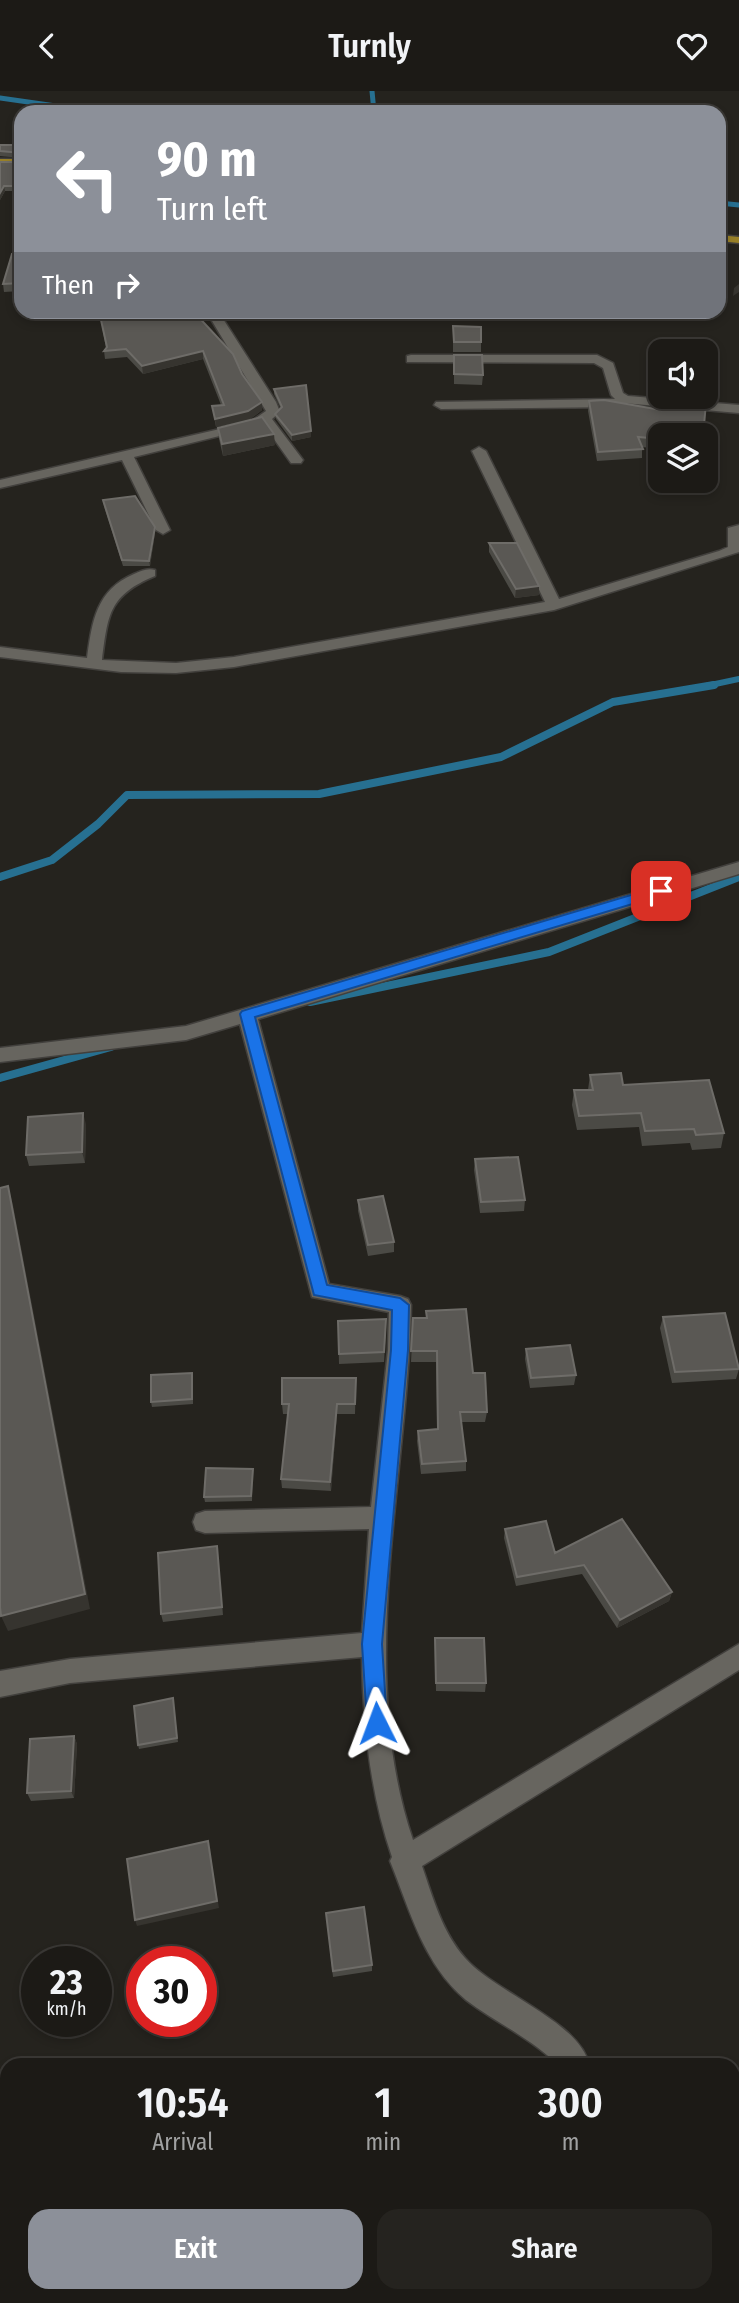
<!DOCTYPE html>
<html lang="en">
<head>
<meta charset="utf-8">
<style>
	body { margin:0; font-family:"Fira Sans Condensed",sans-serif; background:#25231f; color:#f1f3f6; height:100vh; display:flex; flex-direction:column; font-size:26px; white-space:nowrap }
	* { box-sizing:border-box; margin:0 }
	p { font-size:23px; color:#a0a1a1 }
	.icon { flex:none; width:38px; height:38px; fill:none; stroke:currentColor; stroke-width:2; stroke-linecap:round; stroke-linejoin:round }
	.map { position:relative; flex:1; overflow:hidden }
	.details { position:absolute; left:0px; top:1967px; width:740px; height:245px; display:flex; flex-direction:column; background:#1c1a16; border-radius:21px 21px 0 0; box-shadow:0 4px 10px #0003,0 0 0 2px #3a3835 }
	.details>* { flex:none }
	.guide { position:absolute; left:14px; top:14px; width:712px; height:214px; border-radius:21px; box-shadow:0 4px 10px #0003,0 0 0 2px #3a3835; background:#8c9099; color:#fff; overflow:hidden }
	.buttons { position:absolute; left:648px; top:248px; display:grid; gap:14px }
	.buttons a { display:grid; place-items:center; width:70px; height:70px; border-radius:14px; background:#1c1a16; box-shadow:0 4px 10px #0003,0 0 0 2px #3a3835; font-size:35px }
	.speed { position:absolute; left:21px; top:1855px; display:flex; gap:14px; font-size:35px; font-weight:700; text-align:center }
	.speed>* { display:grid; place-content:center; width:91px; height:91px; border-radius:50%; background:#1c1a16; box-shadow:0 4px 10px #0003,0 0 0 2px #3a3835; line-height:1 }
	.speed small { font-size:18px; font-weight:400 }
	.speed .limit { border:10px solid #d22; background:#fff; color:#111 }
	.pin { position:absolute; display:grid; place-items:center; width:60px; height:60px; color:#fff; margin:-30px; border-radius:14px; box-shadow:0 4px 10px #0006 }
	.me { position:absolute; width:77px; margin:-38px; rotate:357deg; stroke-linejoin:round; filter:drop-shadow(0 0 5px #0008) }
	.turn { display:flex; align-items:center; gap:24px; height:147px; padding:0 28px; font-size:32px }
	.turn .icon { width:91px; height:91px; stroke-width:2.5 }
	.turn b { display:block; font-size:49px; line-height:60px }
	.then { display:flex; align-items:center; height:66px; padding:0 28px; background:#0003; gap:14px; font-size:26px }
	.eta { display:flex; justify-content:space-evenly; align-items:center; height:119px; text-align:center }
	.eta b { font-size:42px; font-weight:600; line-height:49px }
	.cta { display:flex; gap:14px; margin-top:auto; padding:14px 28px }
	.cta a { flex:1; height:80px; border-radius:21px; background:#8c9099; color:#fff; font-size:28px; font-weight:600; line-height:80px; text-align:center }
	.cta a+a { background:#25231f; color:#f1f3f6 }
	header { display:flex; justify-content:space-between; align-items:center; height:91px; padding:0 28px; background:#1c1a16; font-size:32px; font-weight:600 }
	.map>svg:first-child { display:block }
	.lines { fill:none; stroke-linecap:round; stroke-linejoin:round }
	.stream-far2 { stroke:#277091; stroke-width:5 }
	.stream-far1 { stroke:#277091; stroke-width:6 }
	.stream { stroke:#277091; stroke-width:8 }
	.minor-casing { stroke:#42403d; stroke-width:3 }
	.major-casing { stroke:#42403d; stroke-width:3 }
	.minor { fill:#67655f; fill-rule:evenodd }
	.major { fill:#988027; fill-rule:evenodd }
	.wall { fill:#4b4a45 }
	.shaded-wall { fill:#36342f }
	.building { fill:#5a5854; stroke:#6e6c68; stroke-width:2 }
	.route { fill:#1a73e8; stroke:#114b97; stroke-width:2 }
</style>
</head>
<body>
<header><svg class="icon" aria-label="back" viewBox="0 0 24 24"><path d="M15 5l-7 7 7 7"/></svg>Turnly<svg class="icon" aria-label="heart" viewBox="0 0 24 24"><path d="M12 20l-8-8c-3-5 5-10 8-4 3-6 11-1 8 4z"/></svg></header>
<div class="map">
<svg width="739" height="2212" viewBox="0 0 739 2212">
	<rect width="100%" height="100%" fill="#25231e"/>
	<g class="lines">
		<path class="stream-far2" d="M372,0l2,21
			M0,7l77,11 91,3
			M719,112l20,2"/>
		<path class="stream-far1" d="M706,595l33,-7"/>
		<path class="stream" d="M0,786l52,-17 46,-36 29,-29 192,-1 182,-37 112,-55 101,-17
			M310,911l239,-50 190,-75
			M0,987l111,-31"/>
		<g class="minor-casing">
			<path id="minor" d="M206,220h12l58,91 4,10 -8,7 31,41 -2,3h-10l-27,-38 -130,32 36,73 -7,4 -7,-4 -34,-70 -122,28v-8l250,-58 16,-11z
				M411,264h186l16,8 10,30 5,3 111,9v8l-116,-10 -6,4 -176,2 -7,-4 2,-3 179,-3 -4,-4 -8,-27 -9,-5 -187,-1v-6z
				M479,356l7,4 73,148 160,-48 9,-4v-19l11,-3v27l-185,58 -320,57 -58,6 -55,-1 -121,-15v-10l87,11c5,-36 9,-68 47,-84 7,-3 13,-6 21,-4v6c-46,19 -47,38 -53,84l74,3 58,-6 311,-55 -73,-151z
				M739,771v12l-481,145 71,265 71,12 8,3 3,6c-3,174 -56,364 2,535l326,-196v26l-317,196c11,32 20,66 43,92 29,34 116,64 124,107h-31c-27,-27 -62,-42 -92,-65 -43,-36 -56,-90 -76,-139l2,-4c-22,-64 -29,-132 -30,-200l-292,26 -70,14v-26l70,-12 292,-26 7,-104 -164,4 -9,-3 -3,-8 3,-8 9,-3 166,-4 17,-157 1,-38 -77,-15 -72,-273 -54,16 -186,22v-14l186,-22z
				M498,2205h32l-3,7h-32z"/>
		</g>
		<g class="major-casing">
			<path id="major" d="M0,68h21v6h-21z
				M719,144l20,2v6l-20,-2z"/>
		</g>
		<use href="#minor" class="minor"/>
		<use href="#major" class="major"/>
	</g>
	<path class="wall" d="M0,54h21v13l-21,-2z
		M0,71h21v7l-5,22h-11l-5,9z
		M21,162v38l-17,1 -1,-8z
		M99,220h106v3l-10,-1 47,61 20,36 -13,10 -33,7 -4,-21 9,-1 -18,-46 -60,15 -16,-17 -22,2 -1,-8 2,-3z
		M221,220h40l-4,8 -33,-3z
		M453,235l28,16v10h-28z
		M454,264l29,20 -1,10 -28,-1z
		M654,287h6v18l-6,-1 -1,-6z
		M705,287h4l-3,22 -30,-3h29z
		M274,298l37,48 -19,4 -16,-22 -1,-5 6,-5 -7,-15z
		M659,309l47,3 -46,33v13l-18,-2v11l-45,3 -9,-50 1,-10 68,8z
		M218,337l57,17 -52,11 -4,-17z
		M103,409l52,27v6l-5,33h-27l-19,-60z
		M489,452l50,43v9l-24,3 -26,-46z
		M590,984l33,10 101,48 -3,15 -29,2 -2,-7 -48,3 -3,-19 -62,3 -5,-25 2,-15h14z
		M86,1033l-1,39 -56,3 -3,-11z
		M475,1068l50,41 -1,11 -44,2 -6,-43z
		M358,1109l36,42v10l-26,4 -10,-45z
		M426,1220l47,62 14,39 -2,10h-24l5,39v10l-45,3 -4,-33 1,-10 19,-2 -1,-67h-25l2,-44h13z
		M663,1226l76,52 -3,10 -64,4 -12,-55z
		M338,1230l48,9 -2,32 -45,2z
		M526,1258l50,26 -2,10 -44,3 -5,-29z
		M193,1287v26l-41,3 -1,-5z
		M356,1287l-1,36h-18l-6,77 -49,-3 -1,-9 7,-65h-5l-1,-10z
		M253,1378l-1,32 -47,1 -1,-5z
		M505,1438l50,24 117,39 -3,9 -52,27 -35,-54 -66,12 -12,-48z
		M218,1464l5,60 -60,7 -2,-8z
		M435,1547l51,45 -1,9 -49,-1z
		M173,1607l5,44 -39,7 -1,-4z
		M74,1645l3,8 -3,54 -43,3 -4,-8z
		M326,1822l46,52v6l-39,6z"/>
	<path class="shaded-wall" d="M21,71v7l-5,22 -1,-5z
		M4,95l1,5 -5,9v-7z
		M739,193v8l-6,4 1,-8z
		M257,220h4l-4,8z
		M203,260v8l-60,15 -1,-8z
		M262,311v8l-13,10 -33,7 -1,-8z
		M311,340v6l-19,4v-6z
		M274,343l1,11 -52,11 -1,-12z
		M155,436v6l-5,33 -1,-5z
		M539,495v9l-24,3 1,-9z
		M83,1022l3,11 -1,39 -3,-11z
		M8,1095l5,19 77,404 -82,22 -7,-15z
		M337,1313v10l-6,77 -1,-9z
		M672,1501l-3,9 -52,27 3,-8z
		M74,1645l3,8 -3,54 -3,-7z
		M208,1750l11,67 -82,18 -2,-6z"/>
	<path class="building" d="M0,54h21v8l-21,-2z
		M0,71h21l-6,24h-11l-4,7z
		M21,162v30l-18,1 9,-30z
		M99,220h94l40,43 9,20 20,28 -14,9 -33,8 -3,-13 12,-1 -21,-54 -61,15 -16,-17 -22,2 3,-4z
		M453,235l28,1v15h-27z
		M454,264h28l1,20 -29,-1z
		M654,287h6v7h-4z
		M705,287h4l-1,11h-3z
		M306,294l5,46 -19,4 -17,-21 7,-7 -8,-18z
		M604,309l57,10 -2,-10 47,3 -3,33h-43v3l-22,-2 5,12 -45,3 -9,-51z
		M262,326l12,17 -52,10 -4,-16z
		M135,405l20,31 -6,34 -27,-1 -19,-60z
		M489,452h28l22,43 -23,3z
		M621,982l2,12 86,-5 15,53 -28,2 -2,-6 -49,2 -4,-18 -62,3 -5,-26h19l-3,-15z
		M83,1022l-1,39 -56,3 2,-38z
		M518,1066l7,43 -44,2 -6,-43z
		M8,1095l77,408 -84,22 -1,-9v-419z
		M383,1105l11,46 -26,3 -10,-45z
		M466,1218l7,64h12l2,39h-27l6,49 -44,3 -4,-33 20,-2 -1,-78h-26l2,-33h14l-1,-7z
		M725,1222l14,56 -64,3 -12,-55z
		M386,1228l-2,33 -45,2 -1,-33z
		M570,1254l6,30 -45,3 -5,-29z
		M192,1282v26l-41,3v-27z
		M282,1287h74l-1,26h-18l-7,78 -49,-3 8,-75h-7z
		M206,1377l47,1 -2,27 -47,1z
		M622,1428l50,73 -52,28 -36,-55 -67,12 -12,-48 41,-8 9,32z
		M217,1455l5,61 -61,7 -3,-61z
		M435,1547h49l2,45h-50z
		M173,1607l4,40 -39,7 -4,-39z
		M74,1645l-3,55 -44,2 3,-54z
		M208,1750l9,60 -82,19 -8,-61z
		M364,1816l8,58 -39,6 -7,-58z
		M467,1967v7h-54v-3z
		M173,1969v5h-58z
		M381,2205h84l-2,7h-85z"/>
	<path class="route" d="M661,795l5,2v6l-411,123 72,268 73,13 9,7 -1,45 -26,294 5,79 -3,7 -7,3 -7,-3 -3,-7 -5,-79 29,-294 1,-40 -78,-15 -74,-281 2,-3z"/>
</svg>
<div class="buttons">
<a><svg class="icon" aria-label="sound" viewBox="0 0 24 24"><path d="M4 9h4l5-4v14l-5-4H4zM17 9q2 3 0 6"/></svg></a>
<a><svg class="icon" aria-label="layers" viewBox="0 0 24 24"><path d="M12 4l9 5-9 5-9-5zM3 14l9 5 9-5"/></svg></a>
</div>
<div class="speed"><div>23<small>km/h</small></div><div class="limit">30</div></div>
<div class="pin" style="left:661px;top:800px;background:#d93025"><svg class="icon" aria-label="arrive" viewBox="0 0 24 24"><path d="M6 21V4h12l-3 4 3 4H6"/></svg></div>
<svg class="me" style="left:377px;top:1632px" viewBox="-20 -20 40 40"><path d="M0-17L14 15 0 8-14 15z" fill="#1a73e8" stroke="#fff" stroke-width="4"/></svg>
<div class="guide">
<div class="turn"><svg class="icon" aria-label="left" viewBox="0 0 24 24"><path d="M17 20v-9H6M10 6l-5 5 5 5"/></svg><div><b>90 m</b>Turn left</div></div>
<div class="then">Then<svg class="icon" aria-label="right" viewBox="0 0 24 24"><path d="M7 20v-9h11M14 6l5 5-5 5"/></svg></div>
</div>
<section class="details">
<div class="eta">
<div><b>10:54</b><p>Arrival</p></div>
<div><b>1</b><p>min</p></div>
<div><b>300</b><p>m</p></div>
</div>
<div class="cta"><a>Exit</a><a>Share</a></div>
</section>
</div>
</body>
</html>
